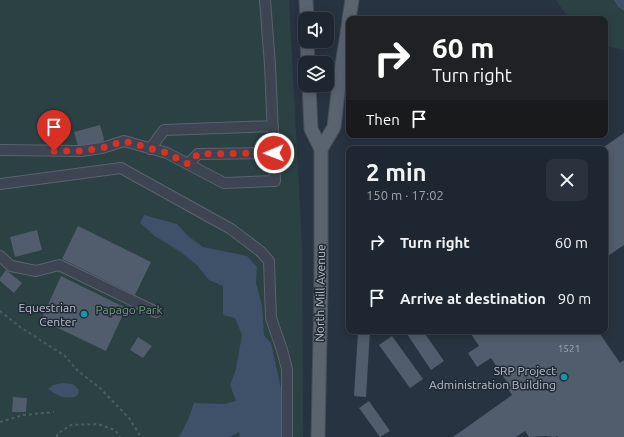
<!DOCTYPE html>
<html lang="en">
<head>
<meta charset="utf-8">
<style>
	body { margin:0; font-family:Ubuntu,sans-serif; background:#2b323d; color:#f1f3f6; height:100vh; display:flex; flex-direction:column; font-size:15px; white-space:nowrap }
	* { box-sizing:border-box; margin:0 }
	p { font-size:13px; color:#a1a5ab }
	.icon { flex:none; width:22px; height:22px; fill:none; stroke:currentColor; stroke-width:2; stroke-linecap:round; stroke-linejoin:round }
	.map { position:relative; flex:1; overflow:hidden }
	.panel { position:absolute; left:346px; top:146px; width:262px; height:188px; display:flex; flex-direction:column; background:#1e2631; border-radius:8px; box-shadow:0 2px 10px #0003,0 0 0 1px #3c434d }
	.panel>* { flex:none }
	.top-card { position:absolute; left:346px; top:16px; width:262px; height:122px; border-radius:8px; box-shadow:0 2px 10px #0003,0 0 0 1px #3c434d; background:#202124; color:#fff; overflow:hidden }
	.buttons { position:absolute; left:298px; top:12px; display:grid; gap:8px }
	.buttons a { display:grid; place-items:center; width:36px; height:36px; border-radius:8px; background:#1e2631; box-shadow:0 2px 10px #0003,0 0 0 1px #3c434d; font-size:20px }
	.pin { position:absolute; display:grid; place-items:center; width:34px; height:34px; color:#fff; margin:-41px -17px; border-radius:50% 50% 50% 0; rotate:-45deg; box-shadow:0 0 4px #0007 }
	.pin .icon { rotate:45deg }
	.me { position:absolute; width:44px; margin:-22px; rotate:269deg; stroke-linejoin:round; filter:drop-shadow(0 0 3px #0008) }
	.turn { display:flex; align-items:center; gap:14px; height:84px; padding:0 20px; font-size:18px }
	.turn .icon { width:52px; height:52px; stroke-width:2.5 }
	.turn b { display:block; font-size:28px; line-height:34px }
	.then { display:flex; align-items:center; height:38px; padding:0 20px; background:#0003; gap:8px; font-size:15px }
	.round { display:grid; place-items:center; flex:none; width:42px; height:42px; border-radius:8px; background:#2b323d }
	.summary { display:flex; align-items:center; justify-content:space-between; height:68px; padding:0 20px }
	h1 { font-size:24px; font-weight:700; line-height:30px }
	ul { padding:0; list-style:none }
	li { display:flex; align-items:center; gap:12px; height:56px; padding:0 20px }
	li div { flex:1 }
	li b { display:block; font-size:15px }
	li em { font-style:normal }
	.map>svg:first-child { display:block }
	.green { fill:#2b4143 }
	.water { fill:#3f5169 }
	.building { fill:#515c6c }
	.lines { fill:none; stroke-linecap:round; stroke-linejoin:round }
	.minor-casing { stroke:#5a636e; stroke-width:12 }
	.major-casing { stroke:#464e5a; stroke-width:15 }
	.path { stroke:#4a5e61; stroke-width:2; stroke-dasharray:3 3; stroke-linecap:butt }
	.minor { stroke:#3c4551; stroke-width:10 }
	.major { stroke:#5a6470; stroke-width:13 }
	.route { stroke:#d93025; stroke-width:7; stroke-dasharray:0 12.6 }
	.culture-dot { fill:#0f9aa8; stroke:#202a36; stroke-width:1.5 }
	.labels { text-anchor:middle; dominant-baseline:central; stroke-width:3; stroke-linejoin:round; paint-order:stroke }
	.number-label { font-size:10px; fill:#9fa7b3 }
	.street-label { font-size:12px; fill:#b9c0cb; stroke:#202a36 }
	.poi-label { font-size:12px; fill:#b9c0cb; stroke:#202a36; text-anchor:end }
	.park-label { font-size:12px; fill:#719a7a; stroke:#202a36 }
</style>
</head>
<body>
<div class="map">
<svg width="624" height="437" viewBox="0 0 624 437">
	<rect width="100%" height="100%" fill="#283341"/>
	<path class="green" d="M0,0h289l13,245 1,192h-303z
		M556,0h58l4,7 6,4v39l-19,-4v-27h-36z"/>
	<path class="water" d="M614,0h10v11l-6,-4z
		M144,215l33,9 11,12 15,11 44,9 10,11 -1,16 6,22 2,30 7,8 11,50 2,44h-44l-1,-5 -10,5h-50l9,-17 6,-17 30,1 12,-3 -6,-16 6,-16 6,-34 -7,-17 -12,-3v-29l-14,-6 -13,-16 -17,-13 -24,-15 -15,-13z
		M63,383l10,1 6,6 -2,6c-12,4 -19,0 -29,-7l5,-4z"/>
	<path class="building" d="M100,125l4,14h-1l1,2 -24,7v-2h-2l-4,-14z
		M624,133v112l-19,13v-109h-4z
		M78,226l73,36 -16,33 -73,-36z
		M37,230l5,20 -27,7 -5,-20z
		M6,270l16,13 -8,10 -14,-12v-3z
		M61,276l65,32 -20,43 -65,-31z
		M358,331h12l-4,66 -12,-1z
		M405,331h18l21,30 -13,9z
		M469,331h129l22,32 4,-3v77h-66v-1l-5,1 -7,-1 -17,1 -4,-6 -9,6h-63l59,-42 -4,-6 3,-1 -20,-30 -14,9 -9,-14 11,-7z
		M392,336l31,43 -13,9 -31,-43z
		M138,337l14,9 -9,12 -13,-8z
		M13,397l14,1 -1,14h-14z
		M369,401l21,30 -10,6 -21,-29z"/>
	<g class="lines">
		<g class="minor-casing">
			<path id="minor" d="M150,149l14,-19 109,-4
				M0,150l81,1 21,-3 22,-7 43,12 57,30 51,-2 -5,-116 -5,-65
				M188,164l10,-10 76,-1
				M0,184l121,-16 110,61 29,22 9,10 2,57 11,32 5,19v68
				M0,256l11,10 25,5 23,-6 97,47"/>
		</g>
		<g class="major-casing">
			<path id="major" d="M306,0l1,19
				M349,19l3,-19
				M307,41l1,22
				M309,85l2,44 10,20v138l-3,150
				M321,149l13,-22 5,-43 10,-63"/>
		</g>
		<path class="path" d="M0,311l20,16 45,29 13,15 22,17 29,30 12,19
			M0,422l23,-7 31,-3
			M57,437v-3l14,-9 27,-1 17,6 5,7"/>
		<use href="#minor" class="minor"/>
		<use href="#major" class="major"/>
	</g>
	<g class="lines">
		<path class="route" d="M54,151h27l21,-3 22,-7 43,12 21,11 10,-10 76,-1"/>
	</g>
	<g class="culture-dot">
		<circle cx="84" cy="314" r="4"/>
		<circle cx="564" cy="377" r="4"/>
	</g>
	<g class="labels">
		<g class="number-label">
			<text x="569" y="348">1521</text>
		</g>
		<g class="street-label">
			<text transform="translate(320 293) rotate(-89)">North Mill Avenue</text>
		</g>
		<g class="poi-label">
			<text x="76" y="307">Equestrian<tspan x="76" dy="14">Center</tspan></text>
			<text x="556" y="370">SRP Project<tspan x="556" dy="14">Administration Building</tspan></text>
		</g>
		<g class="park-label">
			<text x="129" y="309">Papago Park</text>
		</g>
	</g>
</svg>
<div class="buttons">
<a><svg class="icon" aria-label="sound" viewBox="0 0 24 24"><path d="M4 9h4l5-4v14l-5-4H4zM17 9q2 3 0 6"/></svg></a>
<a><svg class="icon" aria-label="layers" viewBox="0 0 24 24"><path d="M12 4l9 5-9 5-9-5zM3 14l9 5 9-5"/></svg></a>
</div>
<div class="pin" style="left:54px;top:151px;background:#d93025"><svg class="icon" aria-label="arrive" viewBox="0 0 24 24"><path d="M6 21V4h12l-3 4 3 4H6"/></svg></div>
<svg class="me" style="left:274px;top:153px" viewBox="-20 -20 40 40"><circle r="17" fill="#d93025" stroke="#fff" stroke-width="3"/><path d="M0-11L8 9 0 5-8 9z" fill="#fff"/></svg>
<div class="top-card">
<div class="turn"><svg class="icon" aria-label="right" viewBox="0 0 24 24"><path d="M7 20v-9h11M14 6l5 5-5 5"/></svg><div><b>60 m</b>Turn right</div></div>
<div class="then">Then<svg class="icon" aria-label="arrive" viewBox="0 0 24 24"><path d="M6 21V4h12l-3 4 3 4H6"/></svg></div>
</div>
<section class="panel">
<div class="summary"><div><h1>2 min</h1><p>150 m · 17:02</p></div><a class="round"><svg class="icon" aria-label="close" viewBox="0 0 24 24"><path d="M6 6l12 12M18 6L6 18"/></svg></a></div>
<ul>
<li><svg class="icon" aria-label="right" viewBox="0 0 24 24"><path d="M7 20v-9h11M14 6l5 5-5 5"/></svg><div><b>Turn right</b></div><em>60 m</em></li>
<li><svg class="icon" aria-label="arrive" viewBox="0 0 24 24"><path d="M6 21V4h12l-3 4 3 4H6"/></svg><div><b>Arrive at destination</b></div><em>90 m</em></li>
</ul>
</section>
</div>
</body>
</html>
